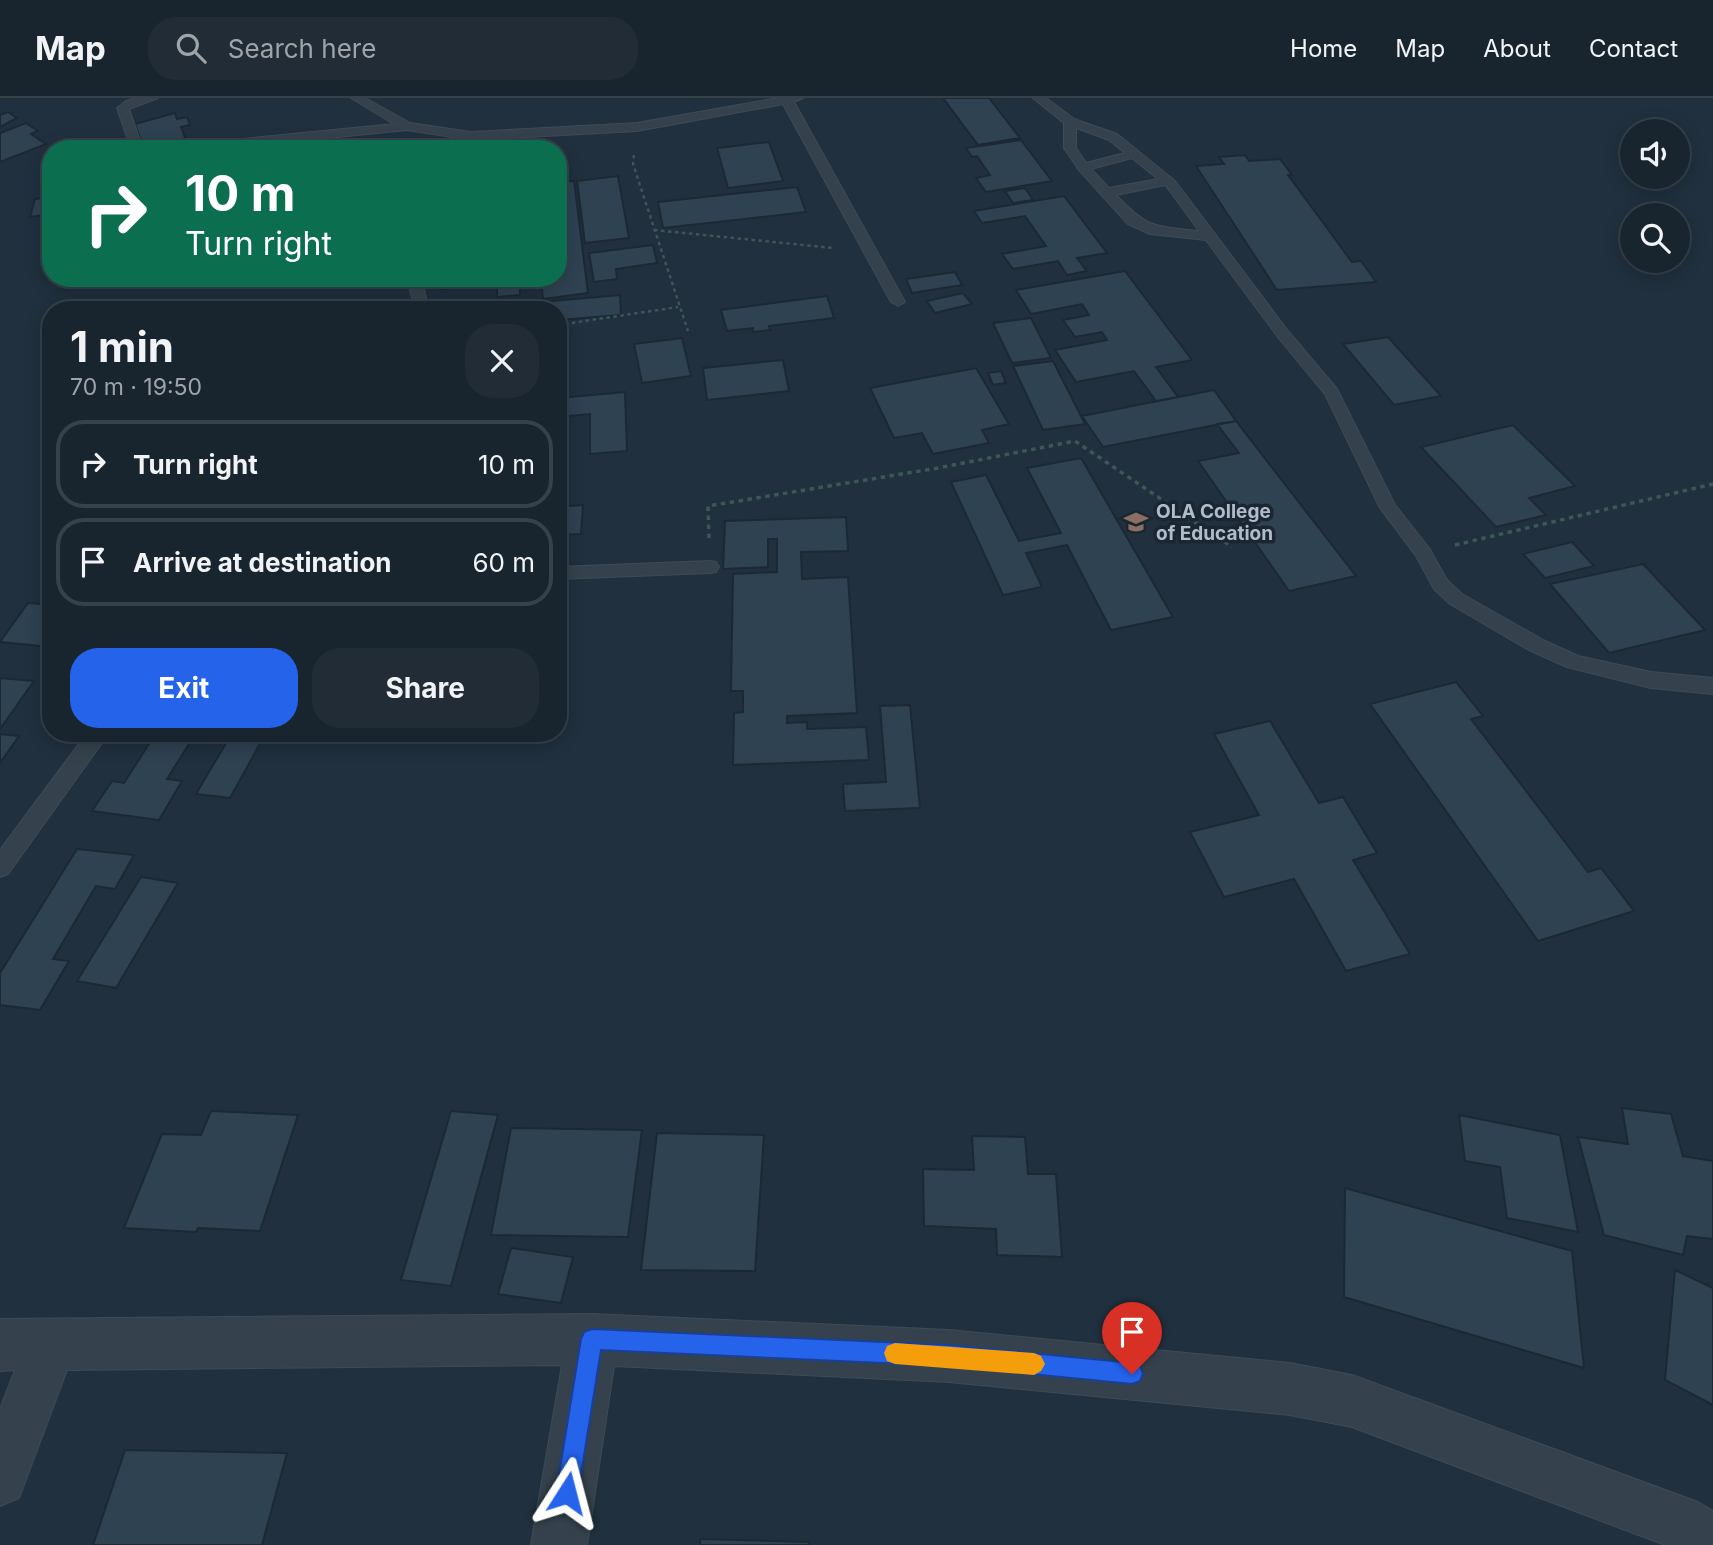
<!DOCTYPE html>
<html lang="en">
<head>
<meta charset="utf-8">
<style>
	body { margin:0; font-family:Inter,sans-serif; background:#212c36; color:#f1f3f6; height:100vh; display:flex; flex-direction:column; font-size:26px; white-space:nowrap }
	* { box-sizing:border-box; margin:0 }
	p { font-size:23px; color:#9fa4aa }
	.icon { flex:none; width:38px; height:38px; fill:none; stroke:currentColor; stroke-width:2; stroke-linecap:round; stroke-linejoin:round }
	.map { position:relative; flex:1; overflow:hidden }
	.sheet { position:absolute; left:42px; top:203px; width:525px; height:441px; display:flex; flex-direction:column; background:#18242e; border-radius:28px; box-shadow:0 4px 18px #0003,0 0 0 2px #36414a }
	.sheet>* { flex:none }
	.top-card { position:absolute; left:42px; top:42px; width:525px; height:147px; border-radius:28px; box-shadow:0 4px 18px #0003,0 0 0 2px #36414a; background:#0b6e4f; color:#fff; overflow:hidden }
	.controls { position:absolute; left:1620px; top:21px; display:grid; gap:14px }
	.controls a { display:grid; place-items:center; width:70px; height:70px; border-radius:50%; background:#18242e; box-shadow:0 4px 18px #0003,0 0 0 2px #36414a; font-size:35px }
	.pin { position:absolute; display:grid; place-items:center; width:60px; height:60px; color:#fff; margin:-72px -30px; border-radius:50% 50% 50% 0; rotate:-45deg; box-shadow:0 0 7px #0007 }
	.pin .icon { rotate:45deg }
	.me { position:absolute; width:77px; margin:-38px; rotate:9deg; stroke-linejoin:round; filter:drop-shadow(0 0 5px #0008) }
	.turn { display:flex; align-items:center; gap:24px; height:147px; padding:0 28px; font-size:32px }
	.turn .icon { width:91px; height:91px; stroke-width:2.5 }
	.turn b { display:block; font-size:49px; line-height:60px }
	.round { display:grid; place-items:center; flex:none; width:74px; height:74px; border-radius:28px; background:#212c36 }
	.head { display:flex; align-items:center; justify-content:space-between; height:119px; padding:0 28px }
	h1 { font-size:42px; font-weight:700; line-height:52px }
	.primary-button { display:flex; gap:14px; margin-top:auto; padding:14px 28px }
	.primary-button a { flex:1; height:80px; border-radius:28px; background:#2563eb; color:#fff; font-size:28px; font-weight:700; line-height:80px; text-align:center }
	.primary-button a+a { background:#212c36; color:#f1f3f6 }
	ul { padding:0; list-style:none }
	li { display:flex; align-items:center; gap:21px; height:88px; margin:0 14px 10px; padding:0 14px; border:4px solid #36414a; border-radius:28px }
	li div { flex:1 }
	li b { display:block; font-size:26px }
	li em { font-style:normal }
	header { display:flex; align-items:center; gap:42px; box-sizing:border-box; height:98px; padding:0 35px; background:#18242e; border-bottom:2px solid #36414a }
	header strong { font-size:33px }
	nav { display:flex; gap:38px; margin-inline-start:auto; font-size:24px }
	.search { width:490px; height:63px; background:#212c36; display:flex; align-items:center; gap:18px; box-sizing:border-box; padding:0 24px; border-radius:28px; color:#9fa4aa; font-size:26px }
	.map>svg:first-child { display:block }
	.building { fill:#2f4252; stroke:#1c2934; stroke-width:2 }
	.lines { fill:none; stroke-linecap:round; stroke-linejoin:round }
	.service-casing { stroke:#3e4b56; stroke-width:2 }
	.minor-casing { stroke:#3e4b56; stroke-width:2 }
	.path-far1 { stroke:#3b5756; stroke-width:2.5; stroke-dasharray:3.5 3.5; stroke-linecap:butt }
	.path { stroke:#3b5756; stroke-width:3.5; stroke-dasharray:4.5 4.5; stroke-linecap:butt }
	.service { fill:#35424d; fill-rule:evenodd }
	.minor { fill:#35424d; fill-rule:evenodd }
	.route { fill:#2563eb; stroke:#184099; stroke-width:2 }
	.slow { fill:#f59e0b }
	.labels { text-anchor:middle; dominant-baseline:central; stroke-width:7; stroke-linejoin:round; paint-order:stroke }
	.poi-label { font-size:19px; font-weight:bold; fill:#b0bcc9; stroke:#1a2732; text-anchor:start }
</style>
</head>
<body>
<header>
<strong>Map</strong>
<div class="search"><svg class="icon" aria-label="search" viewBox="0 0 24 24"><circle cx="10" cy="10" r="6"/><path d="M15 15l6 6"/></svg>Search here</div>
<nav><a>Home</a><a>Map</a><a>About</a><a>Contact</a></nav>
</header>
<div class="map">
<svg width="1713" height="1447" viewBox="0 0 1713 1447">
	<rect width="100%" height="100%" fill="#20303e"/>
	<path class="building" d="M943,0h46l31,40 -42,7z
		M8,14l9,6 -17,9v-12z
		M175,15l2,6 10,-2 3,8 -9,2 6,16 -22,6 -2,-4 -19,4 -9,-25z
		M26,25l12,8 -7,3 15,10 -46,18v-29z
		M1021,42l31,41 -66,11 -10,-14 14,-3 -13,-19 -5,1 -6,-9z
		M769,44l14,39 -55,7 -11,-40z
		M1245,57l4,6 31,-2 12,16h-4l64,87 9,-1 15,21 -99,8 -81,-124 28,-2 -5,-7z
		M618,78l11,62 -44,5 -8,-62z
		M574,83l14,112 -45,6 -2,-21h17v-96z
		M797,89l9,25 -143,16 -5,-26z
		M1025,90l8,12 -20,3 -8,-12z
		M1064,98l43,57 -30,5 10,13 -20,4 -9,-14 -45,8 -11,-15 44,-8 -21,-30 -43,7 -8,-12z
		M51,99v17l-21,3 5,-18z
		M653,147l4,18 -41,6 1,10 -23,3 -5,-29z
		M1125,173l67,89 -36,7 22,30 -22,4 -22,-30 -58,11 -21,-32 52,-10 -5,-8 -27,5 -12,-17 26,-5 -7,-11 -51,10 -15,-24z
		M955,174l7,13 -50,8 -6,-14z
		M441,180h39v6l-39,5z
		M497,180h33v6l-10,1v10l-23,2z
		M963,195l9,11 -37,9 -8,-12z
		M620,197l1,20 -63,5v-10h-60v-4z
		M827,198l7,22 -65,8 1,4 -17,2v-4l-26,3 -6,-21z
		M1031,220l20,40 -39,5 -19,-40z
		M1388,239l53,59 -47,9 -51,-61z
		M682,240l9,38 -49,7 -8,-39z
		M783,262l6,31 -82,9 -4,-32z
		M1053,263l32,63 -42,6 -30,-64z
		M976,270l33,56 -27,6 7,13 -56,11 -11,-21 -28,5 -24,-50z
		M1001,273l5,12 -13,2 -5,-12z
		M1214,292l22,31 -133,26 -21,-31z
		M625,294l2,59 -37,3v-40l-32,3 1,-19z
		M1236,323l120,155 -67,15 -91,-130 41,-8 -22,-29z
		M1513,327l62,61 -46,12 17,17 -50,12 -75,-80z
		M1081,360l92,159 -62,13 -44,-85 -41,8 16,34 -39,8 -52,-113 35,-7 33,66 42,-8 -34,-65z
		M583,407l-2,29 -23,1v-28z
		M846,419l2,34 -47,1 1,27 46,-2 9,136 -70,3v7l20,-1v7l59,-2 3,33 -136,5 1,-52 9,-1v-21h-12l2,-117 44,-2v-33h-9v28l-45,2 2,-48z
		M1572,444l22,24 -49,12 -22,-24z
		M1643,466l62,66 -96,23 -59,-69z
		M28,505l23,2v42l-51,-5z
		M0,580l34,3 -34,48z
		M1456,584l27,34 -12,3 117,153 13,-4 33,43 -96,30 -168,-237z
		M910,607l10,103 -75,3 -2,-27 43,-2 -6,-76z
		M1270,623l49,82 24,-6 34,56 -24,7 57,94 -64,17 -52,-92 -70,18 -34,-65 69,-17 -45,-81z
		M156,635h40l-29,46 15,2 -23,39 -67,-9 20,-30 12,2z
		M232,635h34l-36,65 -34,-4z
		M0,636l19,2 -19,27z
		M77,751l57,6 -19,34 -19,-3 -43,73 16,2 -29,49 -40,-5v-32z
		M141,779l37,6 -62,105 -39,-7z
		M1622,1010l49,6 12,42 30,5v78l-26,-3 -4,19 -79,-20 -26,-98 50,7z
		M211,1013l87,4 -38,116 -62,-3 -2,4 -72,-4 38,-94 39,1z
		M451,1013l47,4 -47,171 -50,-6z
		M1459,1017l101,20 18,97 -71,-14 -7,-51 -35,-6z
		M511,1030l131,2 -14,107 -137,-2z
		M657,1035l107,2 -9,136 -114,-1z
		M972,1038l53,1 3,37h28l6,83 -65,-2 -1,-26 -72,-3 -1,-57 51,1z
		M1345,1090l227,63 12,117 -240,-71z
		M511,1150l62,9 -12,46 -63,-9z
		M1675,1172l38,18v117l-48,-25z
		M125,1352l162,3 -25,92h-169z
		M700,1441l109,3v3h-109z"/>
	<g class="lines">
		<g class="service-casing">
			<path id="service" d="M137,0h21l-29,11 14,40h-12l-14,-41 9,-7z
				M351,0h14l45,25 61,9 166,-9 141,-25h25l-9,4 111,200 -7,4 -7,-4 -108,-198 -146,27 -166,9 -64,-10 -187,19h-44l6,-4 212,-21z
				M1033,0h13l28,21 43,15 58,47 113,150 49,58 58,116 34,43 18,32 15,14 81,46 35,16 73,16 62,6v16l-62,-6 -84,-21 -38,-17 -79,-46 -16,-15 -18,-33 -36,-48 -55,-114 -47,-57 -72,-97 -56,-6 -22,-10 -49,-54 -15,-22v-25zM1076,30l33,12 16,13 -39,10 -10,-15zM1132,60l26,21 -49,9 -18,-19zM1165,87l2,2 32,44c-45,-5 -51,-2 -83,-36z
				M407,180h14l8,32h-14z
				M710,463l6,1 3,5 -3,5 -6,1 -152,6v-12z
				M87,635h22l-101,141 -8,3v-27z"/>
		</g>
		<g class="minor-casing">
			<path id="minor" d="M592,1216l357,16 341,33 62,12 346,127 15,9v34h-48l-313,-118 -62,-12 -341,-33 -335,-16 -27,179h-56l31,-180 -495,5 -48,128 -19,8v-97l15,-39 -15,1v-52z"/>
		</g>
		<path class="path-far1" d="M634,57l-1,9 55,167
			M654,132l179,18
			M558,227l120,-18"/>
		<path class="path" d="M709,440l-1,-32 230,-38 137,-27 157,106
			M1455,447l258,-61"/>
		<use href="#service" class="service"/>
		<use href="#minor" class="minor"/>
	</g>
	<path class="route" d="M592,1231l357,16 183,18 8,3 3,8 -3,7 -8,3 -183,-18 -348,-16 -23,143 -3,8 -8,4 -8,-4 -3,-8 25,-154 3,-7z"/>
	<path class="slow" d="M895,1245l139,10 7,3 4,8 -4,7 -7,4 -139,-11 -8,-3 -3,-8 3,-7z"/>
	<defs>
		<g id="university-bare" transform="scale(1.89)"><path d="M0-5L7-2L0 1L-7-2ZM-4 1L0 2.5L4 1V4Q0 6-4 4Z" fill="#8d6e63" stroke="#1a2732" stroke-width="2.5" paint-order="stroke"/></g>
	</defs>
	<g fill-rule="evenodd">
		<use href="#university-bare" x="1136" y="424"/>
	</g>
	<g class="labels">
		<g class="poi-label">
			<text x="1156" y="413">OLA College<tspan x="1156" dy="22">of Education</tspan></text>
		</g>
	</g>
</svg>
<div class="controls">
<a><svg class="icon" aria-label="sound" viewBox="0 0 24 24"><path d="M4 9h4l5-4v14l-5-4H4zM17 9q2 3 0 6"/></svg></a>
<a><svg class="icon" aria-label="search" viewBox="0 0 24 24"><circle cx="10" cy="10" r="6"/><path d="M15 15l6 6"/></svg></a>
</div>
<div class="pin" style="left:1132px;top:1276px;background:#d93025"><svg class="icon" aria-label="arrive" viewBox="0 0 24 24"><path d="M6 21V4h12l-3 4 3 4H6"/></svg></div>
<svg class="me" style="left:567px;top:1395px" viewBox="-20 -20 40 40"><path d="M0-17L14 15 0 8-14 15z" fill="#2563eb" stroke="#fff" stroke-width="4"/></svg>
<div class="top-card">
<div class="turn"><svg class="icon" aria-label="right" viewBox="0 0 24 24"><path d="M7 20v-9h11M14 6l5 5-5 5"/></svg><div><b>10 m</b>Turn right</div></div>
</div>
<section class="sheet">
<div class="head"><div><h1>1 min</h1><p>70 m · 19:50</p></div><a class="round"><svg class="icon" aria-label="close" viewBox="0 0 24 24"><path d="M6 6l12 12M18 6L6 18"/></svg></a></div>
<ul>
<li><svg class="icon" aria-label="right" viewBox="0 0 24 24"><path d="M7 20v-9h11M14 6l5 5-5 5"/></svg><div><b>Turn right</b></div><em>10 m</em></li>
<li><svg class="icon" aria-label="arrive" viewBox="0 0 24 24"><path d="M6 21V4h12l-3 4 3 4H6"/></svg><div><b>Arrive at destination</b></div><em>60 m</em></li>
</ul>
<div class="primary-button"><a>Exit</a><a>Share</a></div>
</section>
</div>
</body>
</html>
